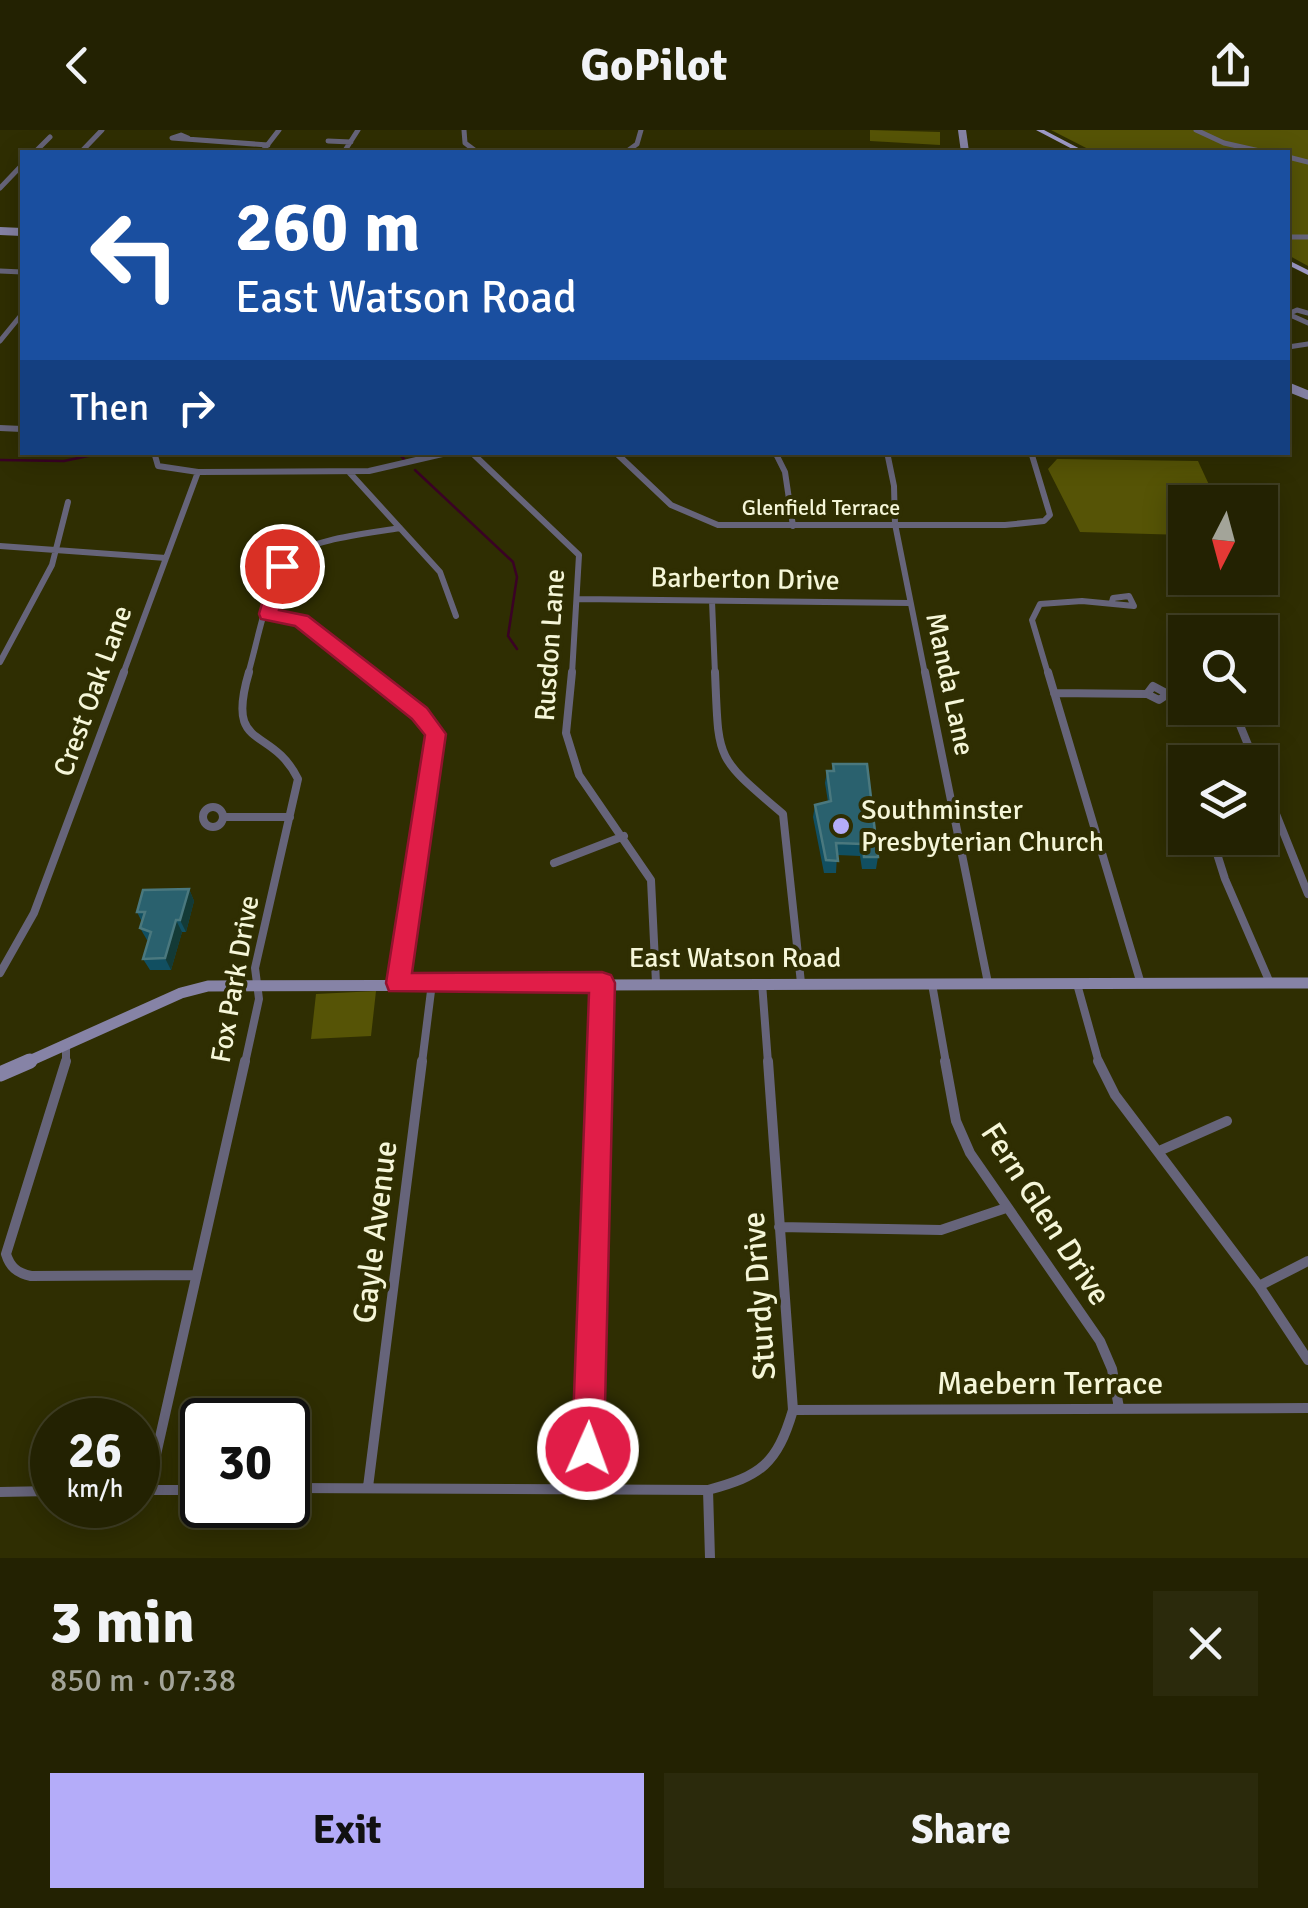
<!DOCTYPE html>
<html lang="en">
<head>
<meta charset="utf-8">
<style>
	body { margin:0; font-family:Signika,sans-serif; background:#2b2a0c; color:#f1f3f6; height:100vh; display:flex; flex-direction:column; font-size:38px; white-space:nowrap }
	* { box-sizing:border-box; margin:0 }
	p { font-size:32px; color:#a3a499 }
	.icon { flex:none; width:55px; height:55px; fill:none; stroke:currentColor; stroke-width:2; stroke-linecap:round; stroke-linejoin:round }
	.map { position:relative; height:1428px; overflow:hidden }
	.drawer { display:flex; flex-direction:column; background:#232202; flex:1 }
	.drawer>* { flex:none }
	.banner { position:absolute; left:20px; top:20px; width:1270px; height:305px; border-radius:0px; box-shadow:0 5px 25px #0003,0 0 0 2px #403f24; background:#1a4fa0; color:#fff; overflow:hidden }
	.needle { width:65px; rotate:186deg }
	.controls { position:absolute; left:1168px; top:355px; display:grid; gap:20px }
	.controls a { display:grid; place-items:center; width:110px; height:110px; border-radius:0px; background:#232202; box-shadow:0 5px 25px #0003,0 0 0 2px #403f24; font-size:50px }
	.speed { position:absolute; left:30px; top:1268px; display:flex; gap:20px; font-size:50px; font-weight:700; text-align:center }
	.speed>* { display:grid; place-content:center; width:130px; height:130px; border-radius:50%; background:#232202; box-shadow:0 5px 25px #0003,0 0 0 2px #403f24; line-height:1 }
	.speed small { font-size:25px; font-weight:400 }
	.speed .limit { border:5px solid #111; border-radius:15px; background:#fff; color:#111 }
	.pin { position:absolute; display:grid; place-items:center; width:85px; height:85px; color:#fff; margin:-42px; border:5px solid #fff; border-radius:50%; box-shadow:0 2px 10px #0007 }
	.me { position:absolute; width:110px; margin:-55px; rotate:2deg; stroke-linejoin:round; filter:drop-shadow(0 0 8px #0008) }
	.turn { display:flex; align-items:center; gap:35px; height:210px; padding:0 50px; font-size:45px }
	.turn .icon { width:130px; height:130px; stroke-width:2.5 }
	.turn b { display:block; font-size:70px; line-height:85px }
	.then { display:flex; align-items:center; height:95px; padding:0 50px; background:#0003; gap:20px; font-size:38px }
	.round { display:grid; place-items:center; flex:none; width:105px; height:105px; border-radius:0px; background:#2b2a0c }
	.overview { display:flex; align-items:center; justify-content:space-between; height:170px; padding:0 50px }
	h1 { font-size:60px; font-weight:800; line-height:75px }
	.primary-button { display:flex; gap:20px; margin-top:auto; padding:20px 50px }
	.primary-button a { flex:1; height:115px; border-radius:0px; background:#b4acf9; color:#111; font-size:40px; font-weight:800; line-height:115px; text-align:center }
	.primary-button a+a { background:#2b2a0c; color:#f1f3f6 }
	header { display:flex; justify-content:space-between; align-items:center; height:130px; padding:0 50px; background:#232202; font-size:45px; font-weight:800 }
	.map>svg:first-child { display:block }
	.green { fill:#565406 }
	.lines { fill:none; stroke-linecap:round; stroke-linejoin:round }
	.stream { stroke:#3a0225; stroke-width:2.5 }
	.street-far3 { stroke:#66647a; stroke-width:5 }
	.street-far2 { stroke:#66647a; stroke-width:6 }
	.street-far1 { stroke:#66647a; stroke-width:8 }
	.street { stroke:#66647a; stroke-width:10 }
	.secondary-far3 { stroke:#8683a6; stroke-width:8 }
	.secondary-far2 { stroke:#8683a6; stroke-width:9 }
	.secondary-far1 { stroke:#8683a6; stroke-width:11 }
	.secondary { stroke:#8683a6; stroke-width:15 }
	.primary { fill:#9f9bc8; fill-rule:evenodd }
	.wall { fill:#114f61 }
	.shaded-wall { fill:#133a36 }
	.building { fill:#2a616e; stroke:#4a787e; stroke-width:2.5 }
	.route { fill:#e11d48; stroke:#92132f; stroke-width:2.5 }
	.poi-dot { fill:#b4acf9; stroke:#2f2e02; stroke-width:4 }
	.labels { text-anchor:middle; dominant-baseline:central; stroke-width:8; stroke-linejoin:round; paint-order:stroke }
	.far-street-label { font-size:22px; fill:#f5f6d8; stroke:#2f2e02 }
	.street-label { font-size:28px; fill:#f5f6d8; stroke:#2f2e02 }
	.poi-label { font-size:28px; fill:#f5f6d8; stroke:#2f2e02; text-anchor:start }
	.near-street-label { font-size:32px; fill:#f5f6d8; stroke:#2f2e02 }
</style>
</head>
<body>
<header><svg class="icon" aria-label="back" viewBox="0 0 24 24"><path d="M15 5l-7 7 7 7"/></svg>GoPilot<svg class="icon" aria-label="share" viewBox="0 0 24 24"><path d="M12 15V3M7 8l5-5 5 5M5 13v7h14v-7"/></svg></header>
<div class="map">
<svg width="1308" height="1428" viewBox="0 0 1308 1428">
	<rect width="100%" height="100%" fill="#2f2e02"/>
	<path class="green" d="M870,0l70,2v13l-70,-4z
		M1051,0h257v136l-20,-11v-103h-194z
		M1057,329l141,2 19,41h-32v33l-105,-3 -32,-63z
		M376,861l-5,45 -60,3 5,-45z"/>
	<g class="lines">
		<path class="stream" d="M397,322l7,7
			M0,330l64,1 43,-9
			M415,340l98,92 4,15 -9,59 9,13"/>
		<path class="street-far3" d="M464,0l1,13 12,9
			M1196,0l28,13 40,9
			M188,8l-7,-3 -9,3 96,7
			M328,11l23,1
			M35,22l15,-15
			M81,22l21,-22
			M262,22l17,-22
			M344,22l14,-22
			M626,22l11,-8 4,-14
			M1288,27l20,5
			M0,58l22,-23
			M1288,107h20
			M0,141l22,1
			M1308,183l-11,-3 -9,4 20,9
			M0,211l22,-27
			M1288,217l20,-3"/>
		<path class="street-far2" d="M0,298l22,1
			M154,322l4,14 40,6 171,-1 82,-19
			M471,322l108,103 -7,119
			M615,322l56,53 47,20h287l39,-4 6,-6 -19,-63
			M775,322l10,20 8,54
			M887,322l7,34 1,38 30,150
			M349,342l91,100 16,44
			M0,416l166,12
			M579,469l331,4
			M712,471l3,73
			M268,484l33,7 68,53
			M0,532l52,-97 16,-63
			M123,544l75,-202
			M248,544c9,-29 20,-95 41,-116 19,-19 84,-25 111,-30
			M1048,544l-16,-54 8,-16 42,-3 52,5 -5,-10 -16,2 -1,4"/>
		<path class="street-far1" d="M366,542l54,42 15,20 -37,249
			M572,542l-6,61 13,42 72,105 5,103
			M715,542c4,90 -1,83 68,142l18,169
			M925,542l63,311
			M1048,542l93,312
			M1153,556l15,8 -9,6 -12,-6z
			M1054,563l93,1
			M1233,578l22,54
			M1260,644l48,120
			M203 687a10 10 0 1 1 20 0a10 10 0 1 1-20 0Z
			M225,687h65
			M1212,708l13,41 45,104
			M554,733l70,-27
			M0,843l34,-60 90,-241
			M762,853l6,80
			M932,854l14,79
			M1077,854l22,79
			M66,914v19
			M245,933l14,-64 -4,-31 43,-189c-27,-55 -73,-26 -49,-107
			M422,933l10,-80
			M600,933l2,-80"/>
		<path class="street" d="M66,931l-60,193c4,13 11,19 25,22l165,-1
			M945,931l11,60 14,32 130,188 12,28 7,39
			M1098,931l17,34 144,191 49,74
			M1159,1021l68,-30
			M779,1097l162,3 65,-22
			M1259,1156l49,-25
			M793,1280l515,-2
			M368,1357l54,-426
			M288,1358l420,2c53,-14 69,-26 85,-80l-25,-349
			M587,1358l13,-427
			M138,1360h64
			M148,1360l97,-429
			M708,1360l2,68
			M0,1362l52,-1"/>
		<path class="secondary-far3" d="M962,0l3,22
			M0,101l22,1"/>
		<path class="secondary-far2" d="M1288,257l20,8"/>
		<path class="secondary-far1" d="M25,933l156,-70 27,-7 1100,-3"/>
		<path class="secondary" d="M0,944l30,-13"/>
		<path class="primary" d="M1036,0h8l42,22h-8z
			M1288,130l20,10v5l-20,-10z"/>
	</g>
	<path class="wall" d="M833,634l45,93 -2,12h-14l-2,-13 -23,-1 -1,18h-12l-11,-56 2,-12 13,-3 -3,-19 2,-12h5z
		M189,759l5,12 -8,31h-4l-11,38h-21l-7,-11 6,-19h-2l-7,-12 2,-6 -5,-10z"/>
	<path class="shaded-wall" d="M189,759l5,12 -8,31 -6,-12z
		M176,790l6,12 -11,38 -6,-12z"/>
	<path class="building" d="M833,634h34l11,93h-14l-1,-13 -27,-1 2,18 -12,-1 -11,-55 16,-4 -4,-30h7z
		M189,759l-9,31h-4l-11,38 -22,1 8,-27 -11,-4 5,-16h-8l6,-22z"/>
	<path class="route" d="M282,430l10,6 -13,44 29,6 119,92 19,26 -34,239 190,-1 9,3 4,8 -11,466 -5,11 -11,5 -11,-5 -5,-11 17,-456 -200,-2 -3,-8 39,-248 -13,-16 -117,-93 -34,-7 -2,-5 14,-48z"/>
	<circle class="poi-dot" cx="841" cy="696" r="10"/>
	<g class="labels">
		<g class="far-street-label">
			<text x="821" y="377">Glenfield Terrace</text>
		</g>
		<g class="street-label">
			<text transform="translate(745 449) rotate(1)">Barberton Drive</text>
			<text transform="translate(550 515) rotate(-86)">Rusdon Lane</text>
			<text transform="translate(950 554) rotate(78)">Manda Lane</text>
			<text transform="translate(93 561) rotate(-70)">Crest Oak Lane</text>
			<text x="735" y="828">East Watson Road</text>
			<text transform="translate(235 849) rotate(-80)">Fox Park Drive</text>
		</g>
		<g class="poi-label">
			<text x="861" y="680">Southminster<tspan x="861" dy="32">Presbyterian Church</tspan></text>
		</g>
		<g class="near-street-label">
			<text transform="translate(1046 1084) rotate(57)">Fern Glen Drive</text>
			<text transform="translate(375 1102) rotate(-83)">Gayle Avenue</text>
			<text transform="translate(759 1166) rotate(-94)">Sturdy Drive</text>
			<text x="1050" y="1253">Maebern Terrace</text>
		</g>
	</g>
</svg>
<div class="controls">
<a><svg class="needle" viewBox="-14 -14 28 28"><path d="M0-13l5 13h-10z" fill="#e53935"/><path d="M0 13l5-13h-10z" fill="#a3a499"/></svg></a>
<a><svg class="icon" aria-label="search" viewBox="0 0 24 24"><circle cx="10" cy="10" r="6"/><path d="M15 15l6 6"/></svg></a>
<a><svg class="icon" aria-label="layers" viewBox="0 0 24 24"><path d="M12 4l9 5-9 5-9-5zM3 14l9 5 9-5"/></svg></a>
</div>
<div class="speed"><div>26<small>km/h</small></div><div class="limit">30</div></div>
<div class="pin" style="left:282px;top:436px;background:#d93025"><svg class="icon" aria-label="arrive" viewBox="0 0 24 24"><path d="M6 21V4h12l-3 4 3 4H6"/></svg></div>
<svg class="me" style="left:588px;top:1319px" viewBox="-20 -20 40 40"><circle r="17" fill="#e11d48" stroke="#fff" stroke-width="3"/><path d="M0-11L8 9 0 5-8 9z" fill="#fff"/></svg>
<div class="banner">
<div class="turn"><svg class="icon" aria-label="left" viewBox="0 0 24 24"><path d="M17 20v-9H6M10 6l-5 5 5 5"/></svg><div><b>260 m</b>East Watson Road</div></div>
<div class="then">Then<svg class="icon" aria-label="right" viewBox="0 0 24 24"><path d="M7 20v-9h11M14 6l5 5-5 5"/></svg></div>
</div>
</div>
<section class="drawer">
<div class="overview"><div><h1>3 min</h1><p>850 m · 07:38</p></div><a class="round"><svg class="icon" aria-label="close" viewBox="0 0 24 24"><path d="M6 6l12 12M18 6L6 18"/></svg></a></div>
<div class="primary-button"><a>Exit</a><a>Share</a></div>
</section>
</body>
</html>
